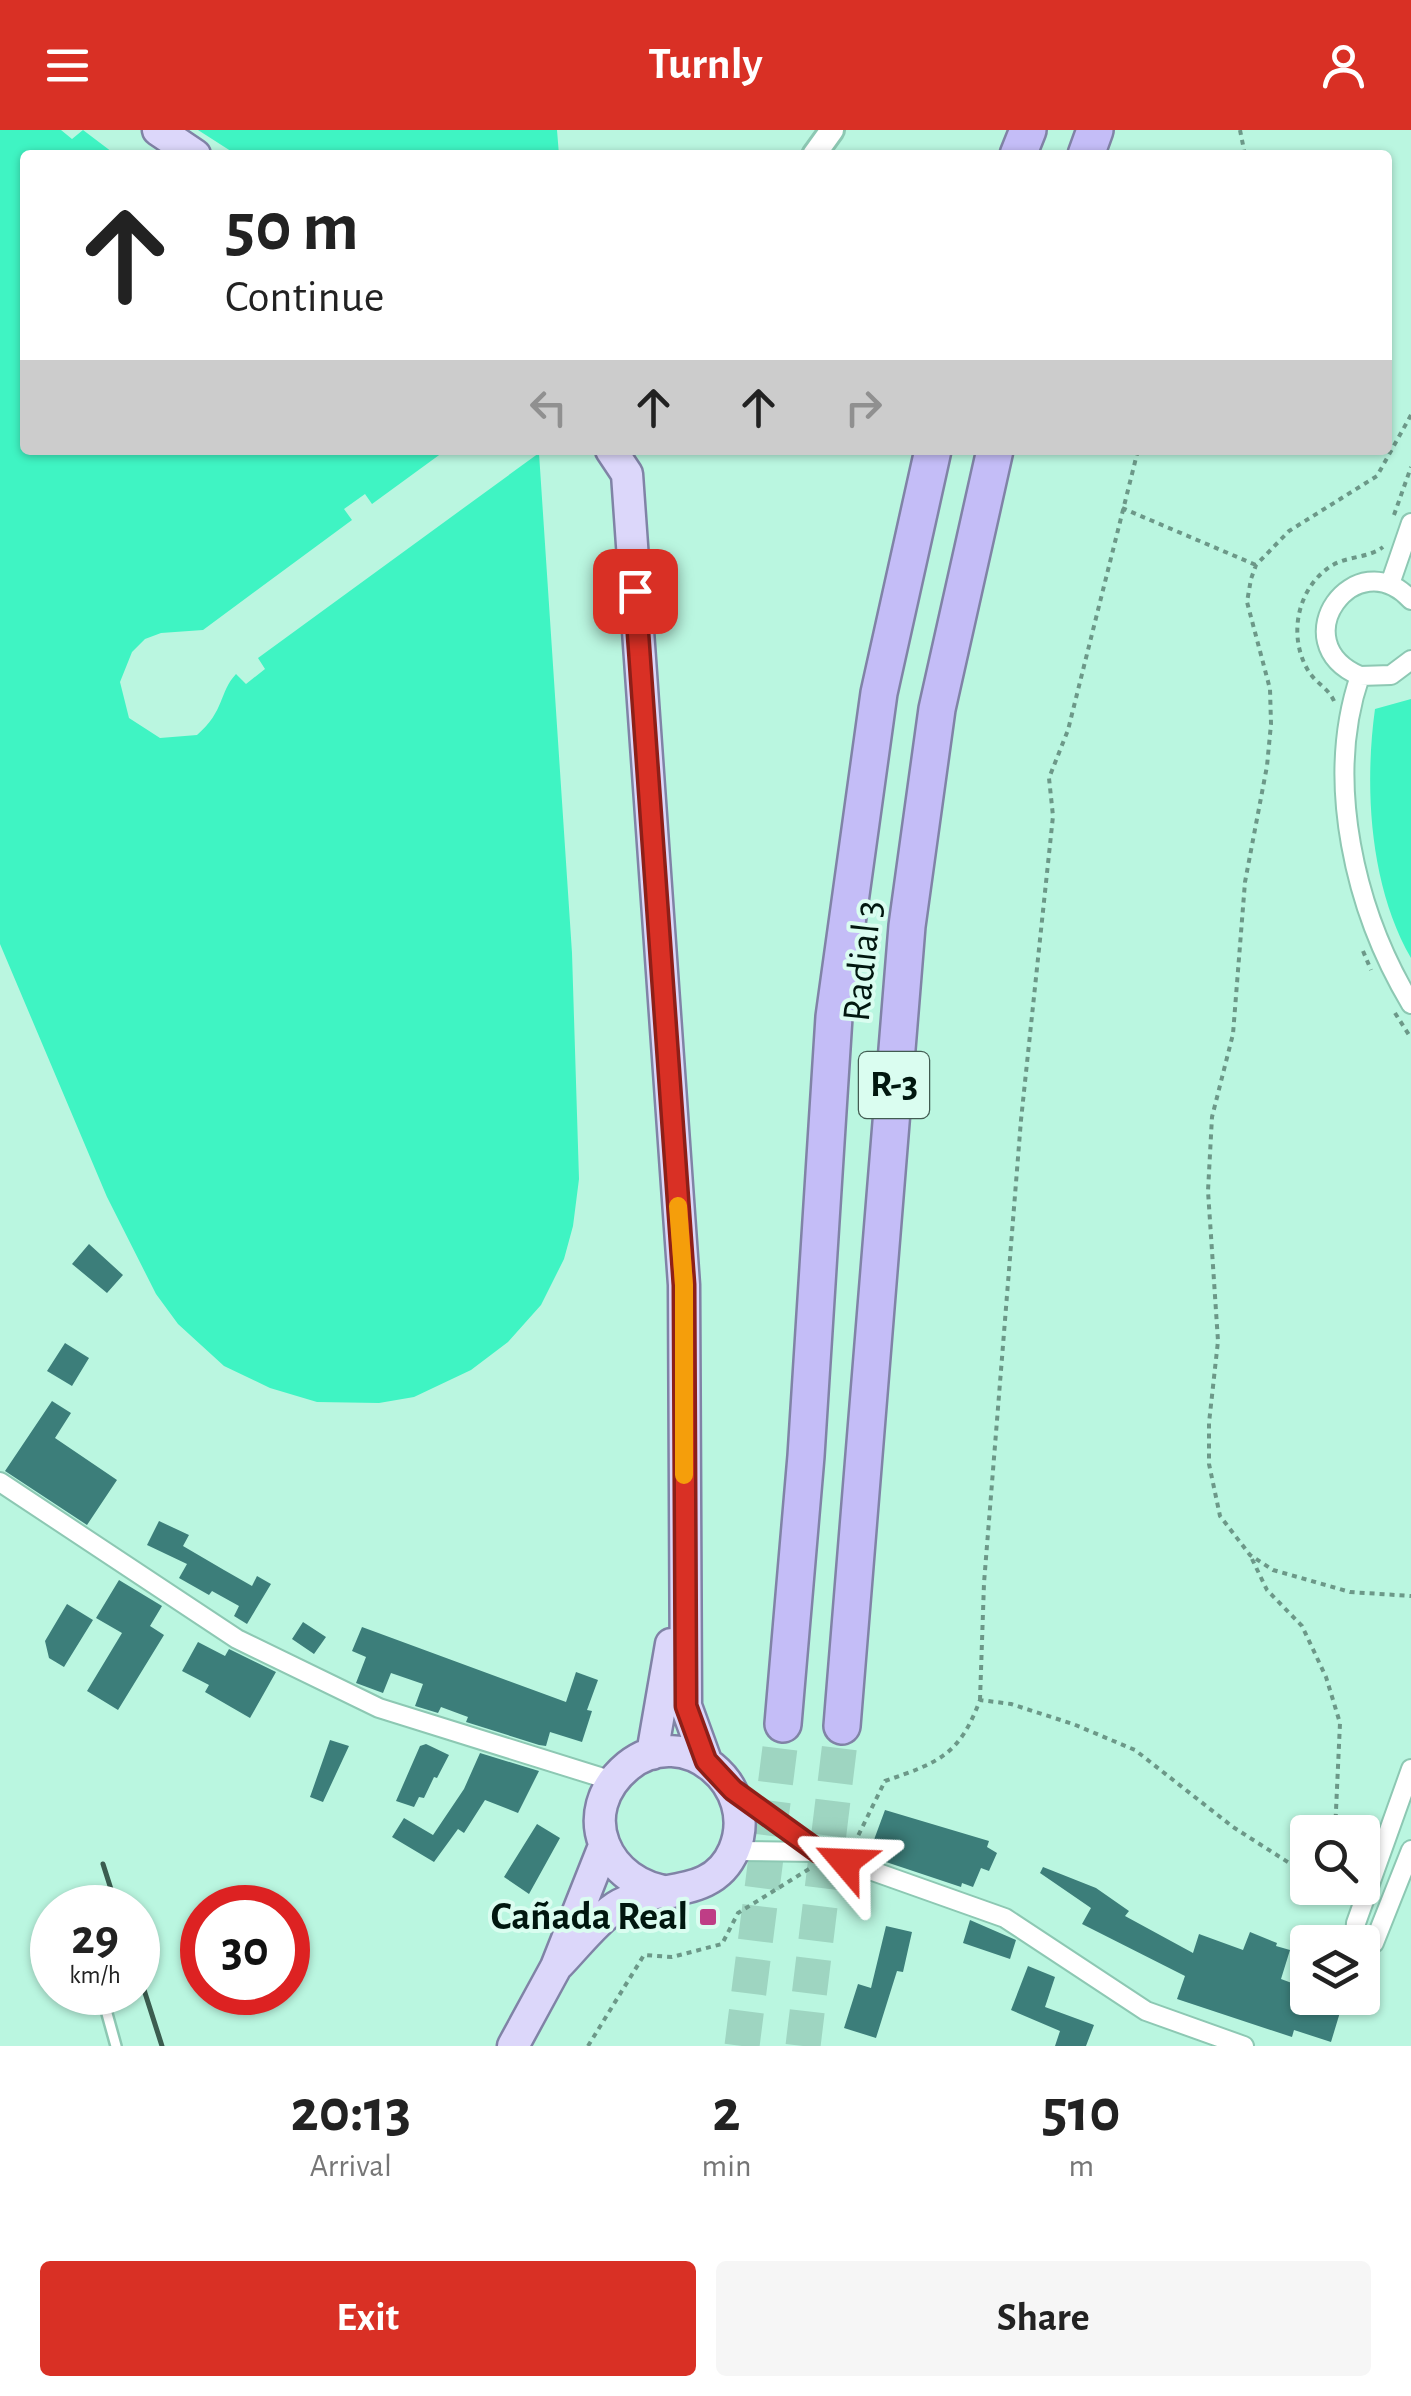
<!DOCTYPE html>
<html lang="en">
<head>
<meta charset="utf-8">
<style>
	body { margin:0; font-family:"Alegreya Sans",sans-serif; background:#f6f6f6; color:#222; height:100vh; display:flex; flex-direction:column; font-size:38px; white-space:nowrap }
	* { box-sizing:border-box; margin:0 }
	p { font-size:32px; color:#767676 }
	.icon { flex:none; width:55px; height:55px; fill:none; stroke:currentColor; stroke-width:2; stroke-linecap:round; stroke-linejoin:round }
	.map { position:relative; height:1916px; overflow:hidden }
	.details { display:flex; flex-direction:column; background:#fff; flex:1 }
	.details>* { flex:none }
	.hud { position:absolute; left:20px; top:20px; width:1372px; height:305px; border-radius:10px; box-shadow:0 2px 8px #0004; background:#fff; color:#222; overflow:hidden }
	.fabs { position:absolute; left:1290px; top:1685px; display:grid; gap:20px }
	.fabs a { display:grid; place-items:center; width:90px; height:90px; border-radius:10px; background:#fff; box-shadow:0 2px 8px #0004; font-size:50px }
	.speed { position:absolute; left:30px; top:1755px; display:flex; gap:20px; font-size:50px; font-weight:700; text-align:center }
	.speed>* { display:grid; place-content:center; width:130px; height:130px; border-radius:50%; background:#fff; box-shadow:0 2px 8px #0004; line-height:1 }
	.speed small { font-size:25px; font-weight:400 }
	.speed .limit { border:15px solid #d22; background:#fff; color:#111 }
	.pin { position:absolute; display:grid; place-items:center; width:85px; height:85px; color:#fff; margin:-42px; border-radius:20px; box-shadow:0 5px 15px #0006 }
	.me { position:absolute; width:110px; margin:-55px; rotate:296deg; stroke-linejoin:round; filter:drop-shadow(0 0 8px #0008) }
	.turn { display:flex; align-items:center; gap:35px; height:210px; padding:0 40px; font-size:45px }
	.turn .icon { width:130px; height:130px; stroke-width:2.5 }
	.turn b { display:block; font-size:70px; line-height:85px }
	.lanes { display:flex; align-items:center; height:95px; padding:0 40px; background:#0003; justify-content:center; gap:50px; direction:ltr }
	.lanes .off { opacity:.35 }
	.eta { display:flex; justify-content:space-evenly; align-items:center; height:170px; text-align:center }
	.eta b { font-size:60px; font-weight:700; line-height:70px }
	.cta { display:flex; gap:20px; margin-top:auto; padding:20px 40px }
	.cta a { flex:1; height:115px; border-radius:10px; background:#d93025; color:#fff; font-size:40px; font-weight:700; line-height:115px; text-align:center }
	.cta a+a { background:#f6f6f6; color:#222 }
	header { display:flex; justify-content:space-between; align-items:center; height:130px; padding:0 40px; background:#d93025; color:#fff; font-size:45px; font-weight:700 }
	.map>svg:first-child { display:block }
	.green { fill:#3ff4c3 }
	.building { fill:#3c7e7a }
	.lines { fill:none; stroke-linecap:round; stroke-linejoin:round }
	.motorway-tunnel { stroke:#9ed5c1; stroke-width:35; stroke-dasharray:35 18; stroke-linecap:butt }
	.service-casing { stroke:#8dc8b3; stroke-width:14 }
	.minor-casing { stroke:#8dc8b3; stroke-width:22 }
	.tertiary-casing { stroke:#8dc8b3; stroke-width:28 }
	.primary-casing { stroke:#8083a6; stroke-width:35 }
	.motorway-casing { stroke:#8083a6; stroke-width:40 }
	.path { stroke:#6c9888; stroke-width:4; stroke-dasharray:5 5; stroke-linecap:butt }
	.service { stroke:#fff; stroke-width:9 }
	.minor { stroke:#fff; stroke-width:18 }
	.tertiary { stroke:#fff; stroke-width:22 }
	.primary { stroke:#dcd7fa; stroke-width:30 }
	.motorway { stroke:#c4bdf7; stroke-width:35 }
	.rail { stroke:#3b5d50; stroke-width:5 }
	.route-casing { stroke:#8d1f18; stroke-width:25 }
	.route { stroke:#d93025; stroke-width:18 }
	.slow { stroke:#f59e0b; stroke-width:18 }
	.poi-dot { fill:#bf3d86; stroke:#dafdf0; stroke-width:4 }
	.labels { text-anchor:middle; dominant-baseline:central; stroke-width:8; stroke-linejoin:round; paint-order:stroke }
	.shield { fill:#dafdf0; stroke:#425c52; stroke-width:2.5 }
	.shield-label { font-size:38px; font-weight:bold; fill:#01170f }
	.street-label { font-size:40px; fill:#01170f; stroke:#dafdf0 }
	.poi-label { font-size:40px; font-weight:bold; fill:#01170f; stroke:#dafdf0; text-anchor:end }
</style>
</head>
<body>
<header><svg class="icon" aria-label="menu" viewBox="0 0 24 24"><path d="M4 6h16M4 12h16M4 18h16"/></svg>Turnly<svg class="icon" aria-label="person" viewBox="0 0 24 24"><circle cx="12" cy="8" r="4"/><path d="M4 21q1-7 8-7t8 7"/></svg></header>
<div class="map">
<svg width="1411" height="1916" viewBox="0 0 1411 1916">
	<rect width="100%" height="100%" fill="#baf6e0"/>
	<path class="green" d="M0,0h61l11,9 11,-9 33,25h-91v295h421l-74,54 -7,-10 -21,15 8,11 -149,110 -42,3 -16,6 -13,13 -12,30 9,36 31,20 37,-3c28,-24 22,-43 39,-61l10,10 19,-15 -7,-11 281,-205 33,500 7,226 -6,47 -9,33 -23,46 -33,37 -37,28 -57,27 -35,6 -62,-1 -47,-14 -46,-22 -46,-42 -22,-30 -49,-97 -107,-253z
		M198,0h359l2,25h-322z
		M1411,569v259c-41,-71 -47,-169 -36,-249z"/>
	<path class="building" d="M89,1114l34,31 -16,18 -35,-29z
		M65,1213l24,15 -17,28 -25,-15z
		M52,1271l19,12 -16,25 62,42 -30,45 -82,-54z
		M159,1391l30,14 -6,11 41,24 28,16 5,-10 14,8 -24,40 -13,-8 5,-10 -27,-15 -3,4 -30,-17 8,-14 -40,-19z
		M119,1450l43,26 -12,20 14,9 -46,75 -31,-19 35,-58 -26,-15z
		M67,1474l26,16 -29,47 -15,-9 -4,-17z
		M303,1492l23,15 -12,17 -22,-15z
		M362,1497l204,75 10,-30 22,8 -11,30 5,1 -10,31 -32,-10 -4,14 -7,-1 -73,-23 2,-5 -27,-10 -3,6 -23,-7 8,-22 -32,-11 -8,20 -27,-10 10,-26 -14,-6z
		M198,1512l27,14 4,-7 47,23 -26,46 -45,-26 4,-7 -27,-14z
		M330,1610l19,6 -26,56 -13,-5z
		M426,1614l23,11 -12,23 -3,-1 -10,21 -5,-1 -5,10 -18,-6 24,-55z
		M480,1623l59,18 -21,42 -33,-13 -21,33 -6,-4 -24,33 -42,-25 12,-19 29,17 31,-46z
		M885,1680l104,31 -2,6 10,6 -8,18 -8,-3 -8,19 -11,-4 -1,4 -93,-31z
		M537,1694l23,14 -31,56 -25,-17z
		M1043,1737l53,21 33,23 -4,5 68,37 6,-19 44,16 7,-18 27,11 -1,3 14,4 -9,29 27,10v9l33,11 -10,33 -37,-12 -2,7 -115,-38 8,-23 -103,-52 9,-16 -51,-35z
		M970,1790l46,20 -6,19 -47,-16z
		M886,1796l26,6 -9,40 -6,-1 -21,67 -32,-10 14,-44 13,4z
		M1028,1836l27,11 -10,30 49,18 -8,21h-31l5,-15 -49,-21z"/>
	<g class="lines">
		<path class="motorway-tunnel" d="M742,1916l41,-322
			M803,1916l39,-320"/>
		<g class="service-casing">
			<path id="service" d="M101,1862l15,54"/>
		</g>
		<g class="minor-casing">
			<path id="minor" d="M1390,454l21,-61
				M1411,470c-55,-60 -130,42 -51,76l31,-1 20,-15
				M1360,546c-36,105 -5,235 51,328
				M0,1352l237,157 142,69 234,73
				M735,1661l84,61 186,66 141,93 98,35
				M734,1721l84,1
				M1360,1812l-5,-5 1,-14 55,-154
				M1362,1815l12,-2 37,-93"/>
		</g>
		<g class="tertiary-casing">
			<path id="tertiary" d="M814,25l18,-25"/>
		</g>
		<g class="primary-casing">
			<path id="primary" d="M158,0l37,25
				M611,320l16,24 57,811 2,421 20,55
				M652,1624l19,-110
				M556,1837c19,-19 38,-45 60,-60 39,-25 96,-5 118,-57 27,-64 -50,-129 -106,-84 -56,46 -22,120 44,126
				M513,1916l43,-79 48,-121"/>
		</g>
		<g class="motorway-casing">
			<path id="motorway" d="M1018,25l10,-25
				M1086,25l9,-25
				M783,1594l23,-268 28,-439 45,-324 54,-243
				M842,1596l65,-800 30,-217 58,-259"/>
		</g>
		<path class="path" d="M1240,0l5,25
			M1411,285l-34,61 -88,55 -33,34 -5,14 -4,23 23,87 1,35 -4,42 -22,116 -12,152 -21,83 -4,74 10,150 -9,82v41l11,52 30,39 23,15 77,22 61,4
			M1122,378l134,57
			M1394,385l17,-48
			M1334,571c-5,-12 -18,-18 -25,-29 -22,-35 -12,-84 22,-106 16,-10 38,-8 52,-19
			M1363,821l8,19
			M1395,883l16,25
			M1252,1429l15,31 35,36 24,51 14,46 -5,109
			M980,1570l4,-117 37,-463 32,-304 -4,-38 19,-48 70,-280
			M854,1714l31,-63c54,-19 74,-25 95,-81l31,4 62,20 62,26 98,77 75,48
			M1338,1758l13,5
			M588,1916l56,-91 28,2 50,-13 16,-31 71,-44"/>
		<use href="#service" class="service"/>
		<use href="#minor" class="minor"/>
		<use href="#tertiary" class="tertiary"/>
		<use href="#primary" class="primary"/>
		<use href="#motorway" class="motorway"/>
		<path class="rail" d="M103,1734l14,44
			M138,1841l24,75"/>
	</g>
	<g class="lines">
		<g class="route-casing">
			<path id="route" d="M635,461l49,694 2,421 20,55 27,29 86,62 26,10"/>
		</g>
		<use href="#route" class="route"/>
		<path class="slow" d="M678,1076l6,79v190"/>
	</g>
	<rect class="poi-dot" x="698" y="1777" width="20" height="20" rx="5"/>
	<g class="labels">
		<rect class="shield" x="859" y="922" width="70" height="66" rx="8"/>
		<g class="shield-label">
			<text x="894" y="955">R-3</text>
		</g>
		<g class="street-label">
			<text transform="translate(863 831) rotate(-84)">Radial 3</text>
		</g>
		<g class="poi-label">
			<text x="688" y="1787">Cañada Real</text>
		</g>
	</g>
</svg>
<div class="fabs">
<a><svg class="icon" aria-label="search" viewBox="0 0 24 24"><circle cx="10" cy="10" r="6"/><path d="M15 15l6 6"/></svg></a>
<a><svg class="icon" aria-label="layers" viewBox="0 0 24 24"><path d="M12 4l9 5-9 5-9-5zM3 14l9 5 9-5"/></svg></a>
</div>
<div class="speed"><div>29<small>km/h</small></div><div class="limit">30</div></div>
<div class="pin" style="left:635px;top:461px;background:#d93025"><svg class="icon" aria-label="arrive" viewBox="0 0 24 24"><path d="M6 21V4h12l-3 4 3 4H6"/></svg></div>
<svg class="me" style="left:845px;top:1732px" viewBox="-20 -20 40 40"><path d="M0-17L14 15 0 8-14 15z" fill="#d93025" stroke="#fff" stroke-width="4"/></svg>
<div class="hud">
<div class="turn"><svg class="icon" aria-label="ahead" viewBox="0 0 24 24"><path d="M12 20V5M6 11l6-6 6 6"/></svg><div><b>50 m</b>Continue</div></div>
<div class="lanes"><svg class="icon off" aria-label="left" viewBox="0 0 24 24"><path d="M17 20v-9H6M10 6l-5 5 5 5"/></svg><svg class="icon" aria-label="ahead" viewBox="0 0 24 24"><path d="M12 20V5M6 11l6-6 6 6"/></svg><svg class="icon" aria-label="ahead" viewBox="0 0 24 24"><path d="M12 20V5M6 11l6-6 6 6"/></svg><svg class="icon off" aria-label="right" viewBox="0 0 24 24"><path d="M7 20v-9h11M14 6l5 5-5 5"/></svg></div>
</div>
</div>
<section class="details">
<div class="eta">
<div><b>20:13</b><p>Arrival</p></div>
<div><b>2</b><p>min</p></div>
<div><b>510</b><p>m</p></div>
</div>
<div class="cta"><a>Exit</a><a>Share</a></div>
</section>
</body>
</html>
